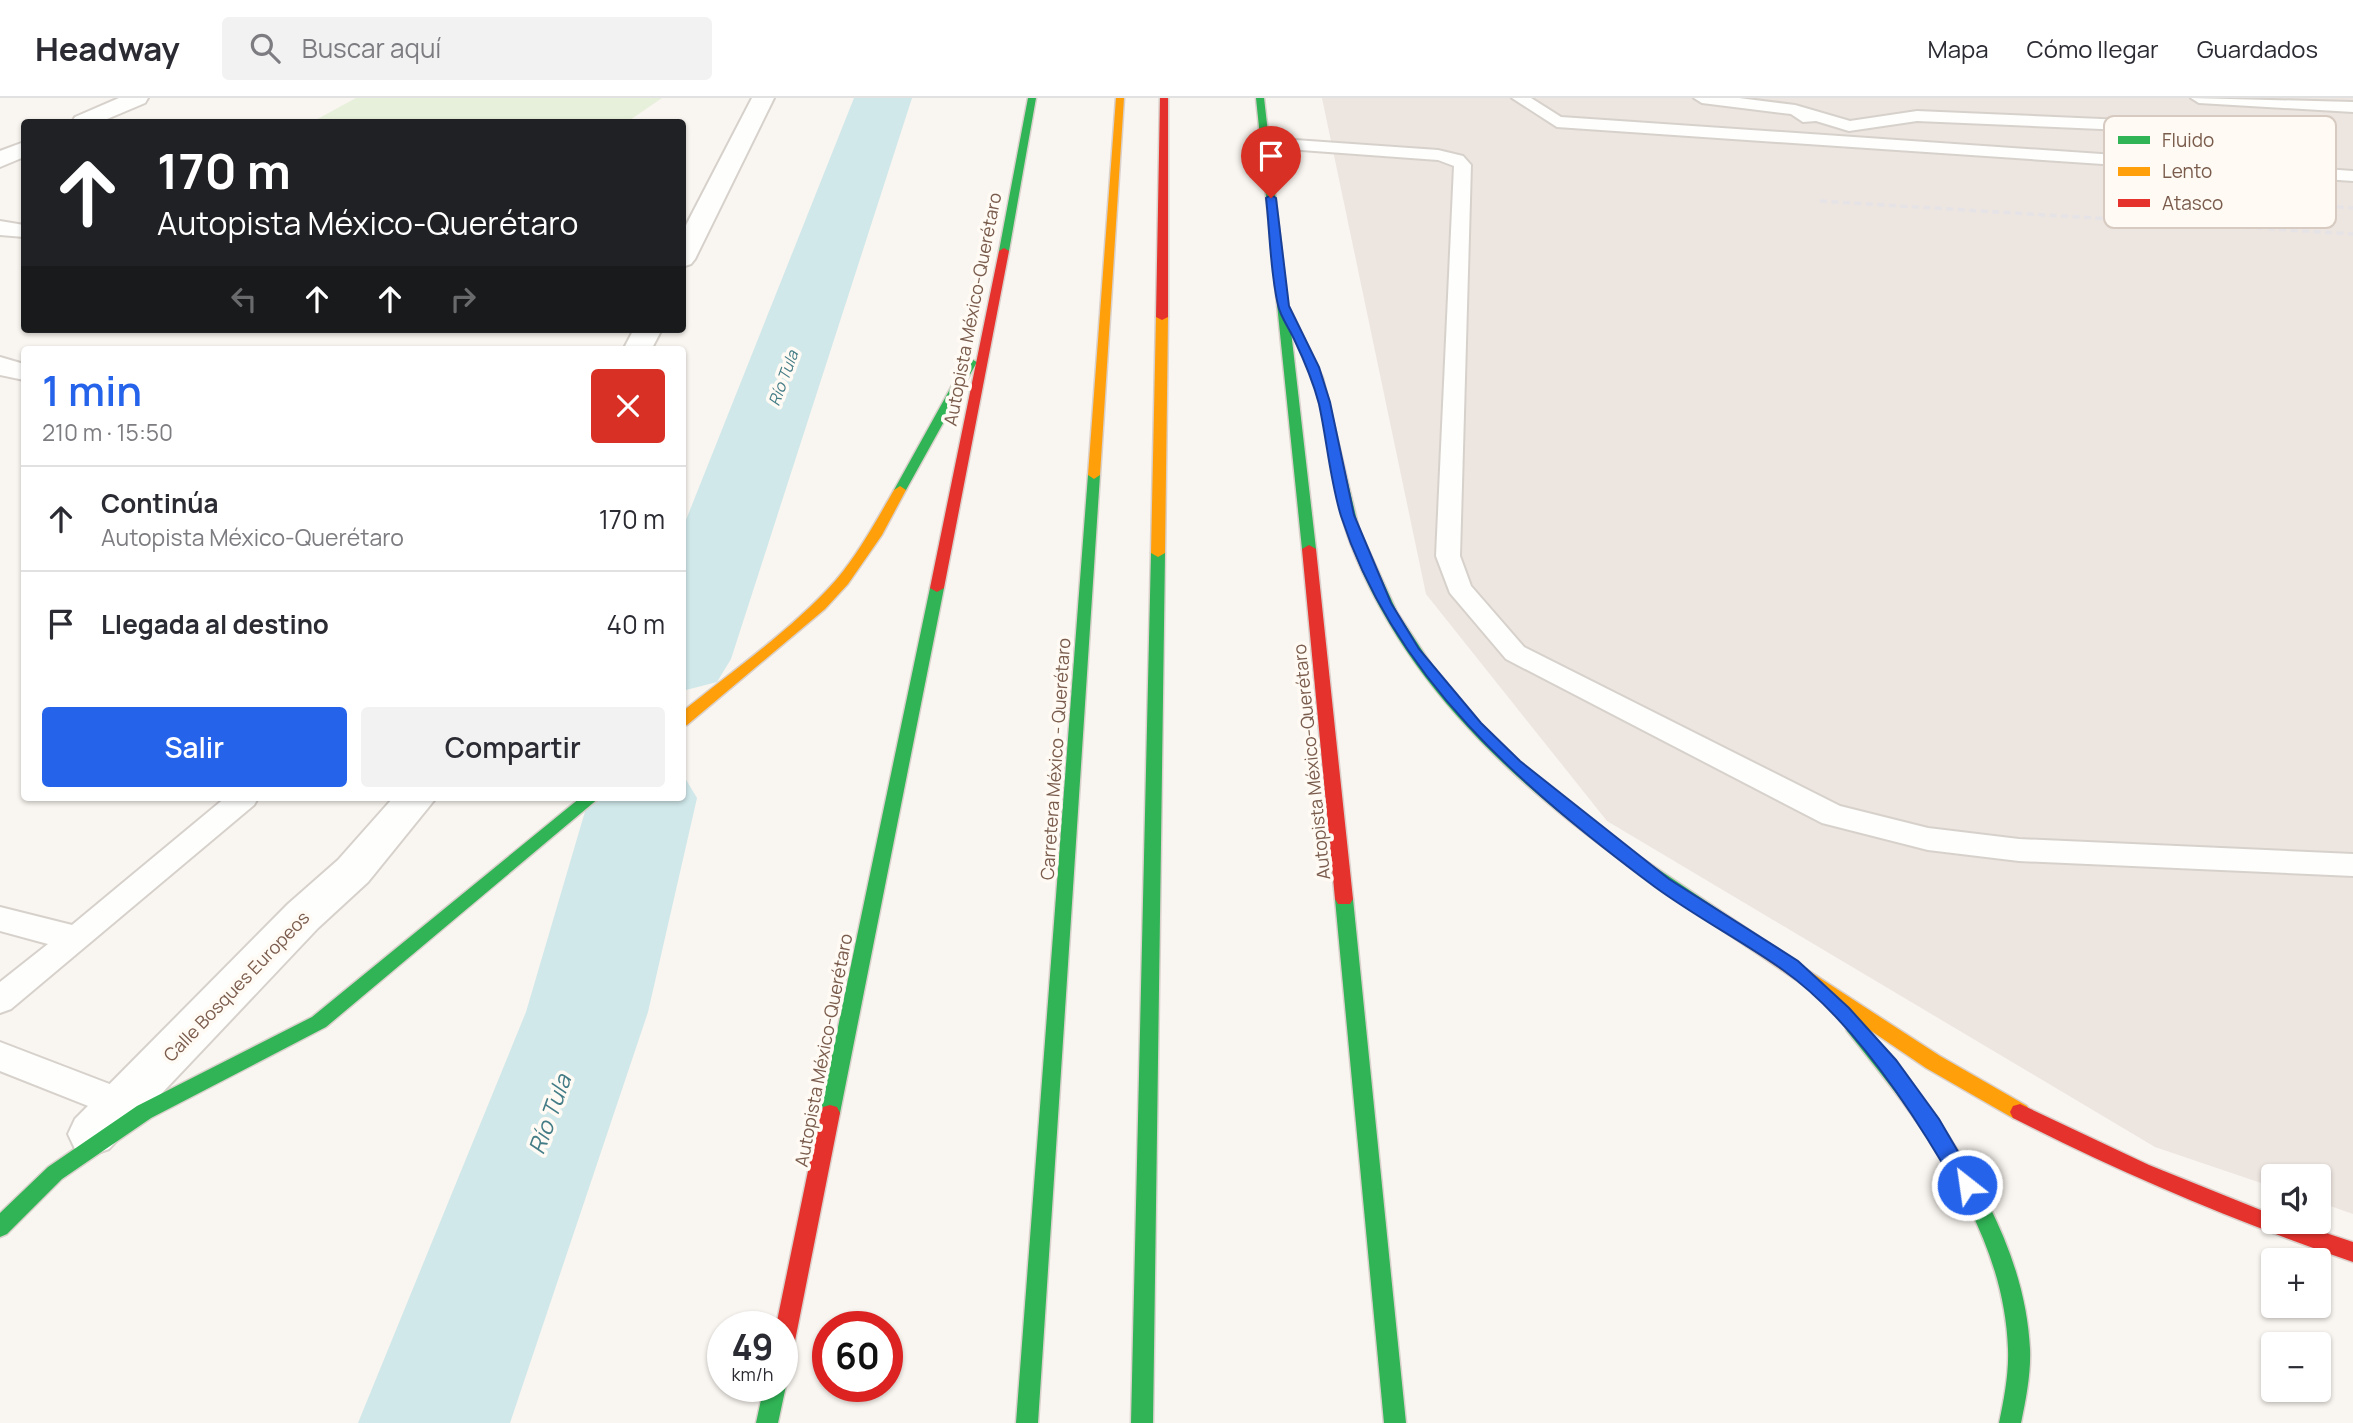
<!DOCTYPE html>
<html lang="es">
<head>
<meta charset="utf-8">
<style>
	body { margin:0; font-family:Manrope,sans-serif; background:#f2f2f3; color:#2b2b33; height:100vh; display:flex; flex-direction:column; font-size:26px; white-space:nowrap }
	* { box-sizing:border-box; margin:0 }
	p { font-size:23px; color:#7c7c81 }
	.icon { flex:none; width:38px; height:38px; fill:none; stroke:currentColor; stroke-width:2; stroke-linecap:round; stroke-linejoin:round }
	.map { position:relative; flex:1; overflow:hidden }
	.side { position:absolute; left:21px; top:248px; width:665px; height:455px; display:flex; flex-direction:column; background:#fff; border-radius:7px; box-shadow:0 2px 5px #0004 }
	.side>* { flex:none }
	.banner { position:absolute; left:21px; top:21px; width:665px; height:214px; border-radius:7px; box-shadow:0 2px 5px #0004; background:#202124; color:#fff; overflow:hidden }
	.buttons { position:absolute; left:2261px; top:1066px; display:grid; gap:14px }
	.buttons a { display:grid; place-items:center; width:70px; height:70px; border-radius:7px; background:#fff; box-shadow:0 2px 5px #0004; font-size:35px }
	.speed { position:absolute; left:707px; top:1213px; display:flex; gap:14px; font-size:35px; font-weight:700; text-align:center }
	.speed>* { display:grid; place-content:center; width:91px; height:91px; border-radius:50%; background:#fff; box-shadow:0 2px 5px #0004; line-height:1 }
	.speed small { font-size:18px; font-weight:400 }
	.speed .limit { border:10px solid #d22; background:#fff; color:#111 }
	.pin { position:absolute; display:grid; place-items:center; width:60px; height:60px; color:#fff; margin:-72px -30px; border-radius:50% 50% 50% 0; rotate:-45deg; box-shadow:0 0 7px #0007 }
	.pin .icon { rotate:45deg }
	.me { position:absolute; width:77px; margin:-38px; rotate:330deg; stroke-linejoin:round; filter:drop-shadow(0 0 5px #0008) }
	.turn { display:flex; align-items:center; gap:24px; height:147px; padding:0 21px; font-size:32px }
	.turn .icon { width:91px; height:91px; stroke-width:2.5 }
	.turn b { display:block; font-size:49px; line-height:60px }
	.lanes { display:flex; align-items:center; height:66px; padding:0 21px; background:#0003; justify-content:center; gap:35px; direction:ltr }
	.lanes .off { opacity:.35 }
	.round { display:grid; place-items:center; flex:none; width:74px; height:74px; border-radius:7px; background:#f2f2f3 }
	.head { display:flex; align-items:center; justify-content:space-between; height:119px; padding:0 21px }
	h1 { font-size:42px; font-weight:600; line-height:52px; color:#2563eb }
	.cta { display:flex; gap:14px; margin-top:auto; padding:14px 21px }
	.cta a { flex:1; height:80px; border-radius:7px; background:#2563eb; color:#fff; font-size:28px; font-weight:600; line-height:80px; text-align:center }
	.cta a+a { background:#f2f2f3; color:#2b2b33 }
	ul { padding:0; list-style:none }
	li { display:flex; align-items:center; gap:21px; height:105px; padding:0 21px; border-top:2px solid #e1e1e2 }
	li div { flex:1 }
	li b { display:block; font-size:26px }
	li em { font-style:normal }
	header { display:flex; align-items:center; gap:42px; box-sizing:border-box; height:98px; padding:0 35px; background:#fff; border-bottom:2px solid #e1e1e2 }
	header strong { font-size:33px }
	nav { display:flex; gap:38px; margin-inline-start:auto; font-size:24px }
	.search { width:490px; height:63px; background:#f2f2f3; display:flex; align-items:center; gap:18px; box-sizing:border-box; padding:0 24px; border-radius:7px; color:#7c7c81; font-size:26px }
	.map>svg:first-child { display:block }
	.industrial { fill:#ede5e0 }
	.green { fill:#e7f0db }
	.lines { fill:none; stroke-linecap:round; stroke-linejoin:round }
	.river { fill:#d0e8ea; fill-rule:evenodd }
	.lane-casing { stroke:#d7d1cb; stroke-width:4 }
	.street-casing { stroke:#d7d1cb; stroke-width:4 }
	.fast-casing { stroke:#dad1cc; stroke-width:3 }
	.slow-casing { stroke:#dad1cc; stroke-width:3 }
	.jam-casing { stroke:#dad1cc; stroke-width:3 }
	.lane { fill:#fefefd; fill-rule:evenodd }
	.street { fill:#fefefd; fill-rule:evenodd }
	.fast { fill:#30b455; fill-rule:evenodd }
	.slow { fill:#ff9f0a; fill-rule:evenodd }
	.jam { fill:#e5322d; fill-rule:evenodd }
	.rail { stroke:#e6e3e7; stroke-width:3.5; stroke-dasharray:7 4.5; stroke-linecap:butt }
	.route { fill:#2563eb; stroke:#184099; stroke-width:2 }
	.labels { text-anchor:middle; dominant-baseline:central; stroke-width:7; stroke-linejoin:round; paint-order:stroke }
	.far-water-label { font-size:16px; font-style:italic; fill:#437c86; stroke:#fffaf3 }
	.street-label { font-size:18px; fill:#7a5c4d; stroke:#fffaf3 }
	.near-water-label { font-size:23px; font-style:italic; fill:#437c86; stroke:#fffaf3 }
	.key { fill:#fffaf3; stroke:#d7cbc1; stroke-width:2 }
	.key-label { font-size:19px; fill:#7a5c4d }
</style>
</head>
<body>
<header>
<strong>Headway</strong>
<div class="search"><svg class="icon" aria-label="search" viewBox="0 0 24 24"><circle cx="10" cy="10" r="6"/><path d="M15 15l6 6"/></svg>Buscar aquí</div>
<nav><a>Mapa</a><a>Cómo llegar</a><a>Guardados</a></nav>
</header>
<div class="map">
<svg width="2353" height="1325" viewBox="0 0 2353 1325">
	<rect width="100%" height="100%" fill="#f9f5f0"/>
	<path class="industrial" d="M1322,0h1031v1116l-34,-12v-26h-46v11l-118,-40 -548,-326 -181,-227z"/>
	<path class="green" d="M356,0h306l-35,24h-315z"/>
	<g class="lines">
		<path class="river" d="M854,0h58l-181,561 -14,23 -35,9v-161z
			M682,675l15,25 -49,214 -138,411h-152l168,-411 63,-214h93z"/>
		<g class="lane-casing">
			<path id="lane" d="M1512,0h19l30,19 642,44 -21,-20 -58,-11 -207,-9 -68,10 -33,-10 -13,1 -12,-8 -89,-11 -8,-5h45l56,7 55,16 67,-10 207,9 69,14 31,28 129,9v10l-796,-54z
				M2191,0l162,4v10l-154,-9z
				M1265,40l173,12 25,6 8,9 -11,391 11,30 53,61 316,159 88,22 91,11 334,15v22l-334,-15 -91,-11 -106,-27 -316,-164 -56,-66 -14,-37 18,-390 -16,-6 -179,-13v-8z
				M225,700h33l-4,7 -243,204 -11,4v-31l48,-38 -48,-13v-24l72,18z
				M0,944l133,51 5,11 -5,11 -12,4 -121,-48z"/>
		</g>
		<g class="street-casing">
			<path id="street" d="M119,0h29l-3,5 -45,19h-28l3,-5z
				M752,0h22l-79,161 -4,5 -9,3v-34z
				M24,44v15l-24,10v-16z
				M0,123l24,4v12l-24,-2z
				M634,231h28l-11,21h-28z
				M0,259l24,7v16l-24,-5z
				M393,700h43l-68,84 -50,46 -209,221 -17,6 -17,-6 -7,-15 7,-15 213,-215 50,-44z"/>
		</g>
		<g class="fast-casing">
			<path id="fast" d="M1028,0h8l-27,153 -5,3 -5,-3z
				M1256,0h8l24,207 35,73 36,151 38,83 36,55 45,54 50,49 55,45 57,42 118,79 3,5 -3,5 -6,2 -6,-2c-158,-105 -324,-217 -395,-401 -19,-50 -20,-104 -35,-155 -6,-20 -15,-40 -25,-59l25,218 -7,4 -7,-4z
				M971,261l6,3 -71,128 -6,4 -5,-1 -1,-3 71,-128z
				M1094,373l6,4 -62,948h-22l72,-948z
				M1158,451l7,4 -12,870h-22l20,-870z
				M937,486l7,4 -104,525 -3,6 -7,2 -7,-2 -3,-6 110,-525z
				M580,700h19l-273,229 -175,91 -89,61 -55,55 -7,3v-24l48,-46 89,-61 175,-89z
				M1344,794l6,2 3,5 53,524h-22l-49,-524 3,-5z
				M1854,920l7,3c75,91 163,204 169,328 1,25 -4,50 -9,74h-22c5,-24 10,-49 9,-74 -4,-122 -88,-227 -161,-318l-2,-5 2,-5z
				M782,1280l4,8 -8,37h-22l8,-37h18z"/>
		</g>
		<g class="slow-casing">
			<path id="slow" d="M1116,0h8l-24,377 -6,4 -6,-4z
				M1162,216l6,3 -3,236 -7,4 -7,-4 5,-236z
				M900,388l6,4 -24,45 -34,49 -23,25 -138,116 -5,1v-14c50,-41 112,-84 154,-132 23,-27 40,-59 58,-90z
				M1752,836l188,122 87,50 3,6 -3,6 -7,2 -7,-2 -87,-50 -180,-122 -3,-5 3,-5z"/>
		</g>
		<g class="jam-casing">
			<path id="jam" d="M1160,0h8v219l-6,3 -6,-3z
				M1004,150l5,3 -65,337 -7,4 -7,-4 69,-337z
				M1309,447l7,4 37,350 -3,5h-12l-3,-5 -33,-350z
				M2020,1006l129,61 124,50v7h20l60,20v20c-117,-40 -230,-88 -340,-144l-3,-6 3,-6z
				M830,1007l7,2 3,6 -47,238 -3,8 -8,3v-36h-6l44,-213 3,-6z"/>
		</g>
		<use href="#lane" class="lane"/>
		<use href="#street" class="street"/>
		<use href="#fast" class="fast"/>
		<use href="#slow" class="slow"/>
		<use href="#jam" class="jam"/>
		<path class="rail" d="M1820,103l533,33
			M2268,104l85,6"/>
	</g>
	<path class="route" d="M1271,97l5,3 13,108 30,61 11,35 24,113 37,88 28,46 62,74 39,38 149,118 129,82 51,47 47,52 43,59 35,60 3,6 -3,7 -7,3 -8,-3c-43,-76 -104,-171 -176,-222 -41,-29 -87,-53 -128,-83 -132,-99 -261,-208 -314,-371 -11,-36 -14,-75 -22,-112 -6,-23 -15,-44 -25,-65 -5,-11 -14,-23 -16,-34 -8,-34 -8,-73 -12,-107z"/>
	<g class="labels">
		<g class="far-water-label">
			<text transform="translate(783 280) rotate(-70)">Río Tula</text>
		</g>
		<g class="street-label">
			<text transform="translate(972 211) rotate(-79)">Autopista México-Querétaro</text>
			<text transform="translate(1055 661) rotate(-86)">Carretera México - Querétaro</text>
			<text transform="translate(1311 664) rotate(-96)">Autopista México-Querétaro</text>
			<text transform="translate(236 888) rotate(-46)">Calle Bosques Europeos</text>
			<text transform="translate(823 952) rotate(-79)">Autopista México-Querétaro</text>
		</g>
		<g class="near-water-label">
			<text transform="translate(549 1016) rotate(-70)">Río Tula</text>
		</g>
	</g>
	<rect x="2104" y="18" width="232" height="112" rx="10" class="key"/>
	<rect x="2118" y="38" width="32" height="8" fill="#30b455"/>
	<rect x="2118" y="69" width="32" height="9" fill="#ff9f0a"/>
	<rect x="2118" y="101" width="32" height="8" fill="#e5322d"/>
	<g class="key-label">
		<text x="2162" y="49">Fluido</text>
		<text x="2162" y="80">Lento</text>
		<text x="2162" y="112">Atasco</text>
	</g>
</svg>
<div class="buttons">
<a><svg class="icon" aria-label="sound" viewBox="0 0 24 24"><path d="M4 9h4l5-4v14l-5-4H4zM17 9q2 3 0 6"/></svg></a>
<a>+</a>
<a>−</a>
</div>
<div class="speed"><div>49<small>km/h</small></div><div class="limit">60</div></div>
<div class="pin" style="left:1271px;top:100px;background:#d93025"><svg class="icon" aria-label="arrive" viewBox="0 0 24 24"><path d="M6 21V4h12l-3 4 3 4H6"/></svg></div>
<svg class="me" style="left:1967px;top:1087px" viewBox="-20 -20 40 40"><circle r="17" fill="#2563eb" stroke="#fff" stroke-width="3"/><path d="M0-11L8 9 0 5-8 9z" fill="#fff"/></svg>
<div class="banner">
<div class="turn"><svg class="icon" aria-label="ahead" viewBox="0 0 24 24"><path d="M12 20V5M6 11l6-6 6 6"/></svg><div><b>170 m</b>Autopista México-Querétaro</div></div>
<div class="lanes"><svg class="icon off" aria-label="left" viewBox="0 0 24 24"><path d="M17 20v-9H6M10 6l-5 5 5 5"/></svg><svg class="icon" aria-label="ahead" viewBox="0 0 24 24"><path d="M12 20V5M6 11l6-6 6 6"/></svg><svg class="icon" aria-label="ahead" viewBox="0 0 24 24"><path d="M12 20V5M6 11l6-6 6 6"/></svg><svg class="icon off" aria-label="right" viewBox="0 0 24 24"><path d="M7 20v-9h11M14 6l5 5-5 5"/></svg></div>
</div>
<section class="side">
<div class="head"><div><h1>1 min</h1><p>210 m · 15:50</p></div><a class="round" style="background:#d93025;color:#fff"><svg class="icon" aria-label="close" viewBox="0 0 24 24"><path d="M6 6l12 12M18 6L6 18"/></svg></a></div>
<ul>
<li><svg class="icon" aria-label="ahead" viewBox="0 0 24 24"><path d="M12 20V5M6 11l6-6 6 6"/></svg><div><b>Continúa</b><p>Autopista México-Querétaro</p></div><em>170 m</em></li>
<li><svg class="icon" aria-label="arrive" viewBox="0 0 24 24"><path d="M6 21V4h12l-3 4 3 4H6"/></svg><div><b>Llegada al destino</b></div><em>40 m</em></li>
</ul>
<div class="cta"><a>Salir</a><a>Compartir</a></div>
</section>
</div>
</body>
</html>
